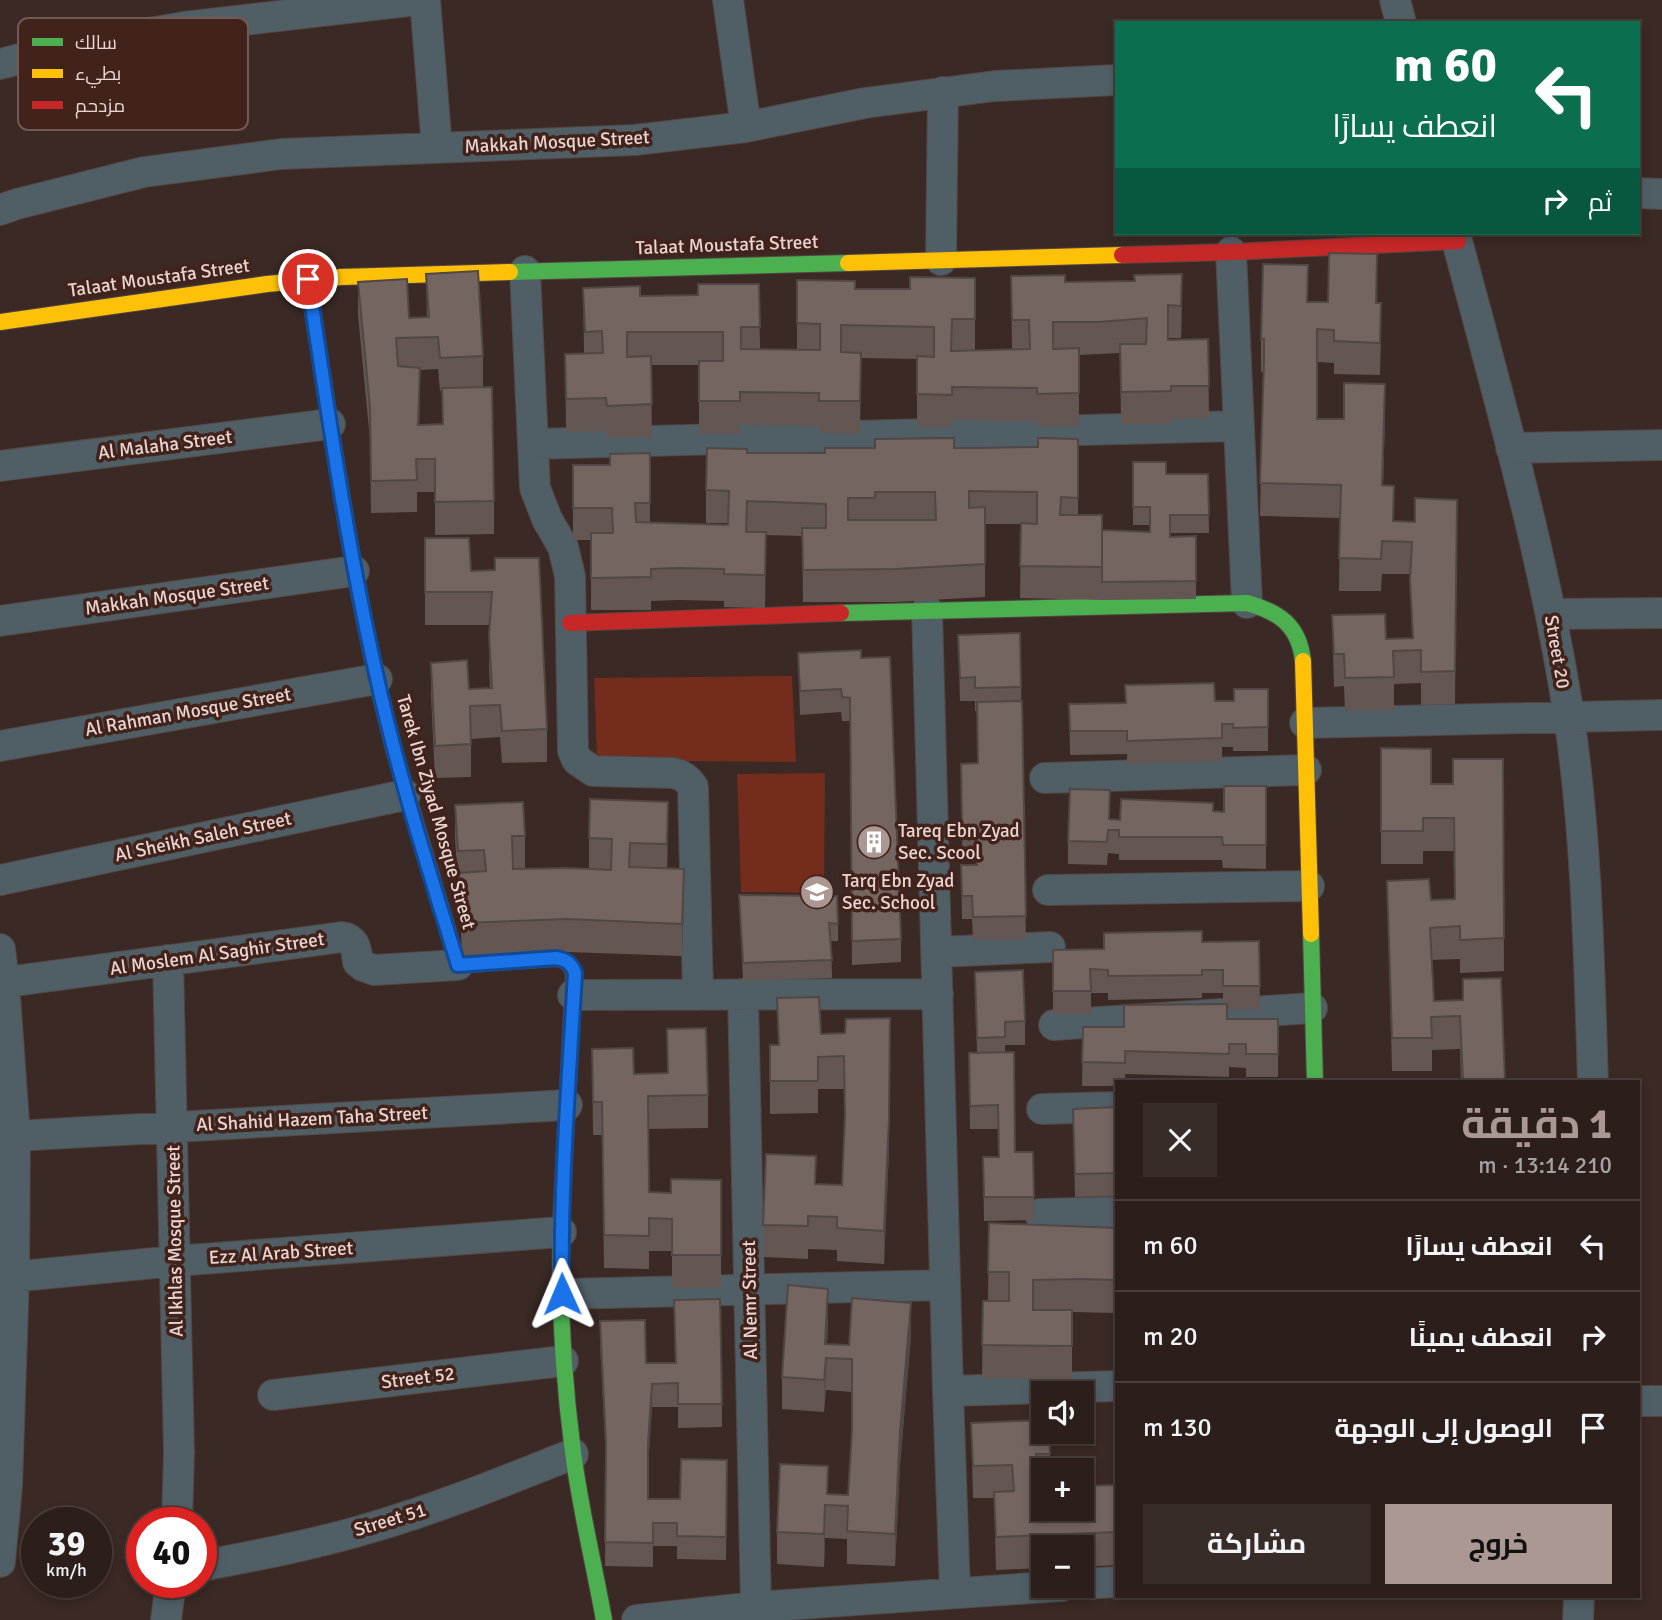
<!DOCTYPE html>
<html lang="ar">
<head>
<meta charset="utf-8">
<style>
	body { margin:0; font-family:Signika,Cairo,sans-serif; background:#382c28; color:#f1f3f6; direction:rtl; height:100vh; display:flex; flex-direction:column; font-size:26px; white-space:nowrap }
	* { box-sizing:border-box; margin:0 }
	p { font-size:23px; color:#a6a2a3 }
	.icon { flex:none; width:38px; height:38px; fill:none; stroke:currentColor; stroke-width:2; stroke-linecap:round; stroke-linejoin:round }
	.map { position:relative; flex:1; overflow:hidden; direction:ltr }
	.side { position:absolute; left:1115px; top:1080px; width:525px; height:518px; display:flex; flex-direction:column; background:#2c1f1b; border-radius:0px; box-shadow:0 4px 10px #0003,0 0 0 2px #483d3a; direction:rtl }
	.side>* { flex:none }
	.top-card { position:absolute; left:1115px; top:21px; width:525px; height:214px; border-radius:0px; box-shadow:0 4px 10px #0003,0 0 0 2px #483d3a; direction:rtl; background:#0b6e4f; color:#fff; overflow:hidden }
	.controls { position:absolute; left:1031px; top:1381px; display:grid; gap:14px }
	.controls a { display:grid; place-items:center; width:63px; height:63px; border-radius:0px; background:#2c1f1b; box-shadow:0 4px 10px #0003,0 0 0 2px #483d3a; font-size:35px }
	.speed { position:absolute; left:21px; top:1507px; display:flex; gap:14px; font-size:35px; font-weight:700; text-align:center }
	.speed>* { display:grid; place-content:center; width:91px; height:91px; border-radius:50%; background:#2c1f1b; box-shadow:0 4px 10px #0003,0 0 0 2px #483d3a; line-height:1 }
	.speed small { font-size:18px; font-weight:400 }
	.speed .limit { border:10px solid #d22; background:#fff; color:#111 }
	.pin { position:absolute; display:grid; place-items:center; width:60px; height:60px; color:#fff; margin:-30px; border:4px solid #fff; border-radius:50%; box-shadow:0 2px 7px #0007 }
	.me { position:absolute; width:77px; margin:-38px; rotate:359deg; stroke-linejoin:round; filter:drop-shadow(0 0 5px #0008) }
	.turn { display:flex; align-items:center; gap:24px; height:147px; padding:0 28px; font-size:32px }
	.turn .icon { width:91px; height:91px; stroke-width:2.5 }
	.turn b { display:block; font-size:49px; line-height:60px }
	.then { display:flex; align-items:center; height:66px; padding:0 28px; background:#0003; gap:14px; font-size:26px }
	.round { display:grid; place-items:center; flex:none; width:74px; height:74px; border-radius:0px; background:#382c28 }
	.head { display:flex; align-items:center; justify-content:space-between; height:119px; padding:0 28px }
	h1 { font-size:42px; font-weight:700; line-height:52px; color:#ac9893 }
	.action { display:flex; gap:14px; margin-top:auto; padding:14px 28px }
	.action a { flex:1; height:80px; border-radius:0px; background:#ac9893; color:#111; font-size:28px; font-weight:700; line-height:80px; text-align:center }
	.action a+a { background:#382c28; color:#f1f3f6 }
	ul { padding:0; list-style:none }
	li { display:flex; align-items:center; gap:21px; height:91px; padding:0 28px; border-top:2px solid #483d3a }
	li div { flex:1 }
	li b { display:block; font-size:26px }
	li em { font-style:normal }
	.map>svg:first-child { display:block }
	.green { fill:#742c1d }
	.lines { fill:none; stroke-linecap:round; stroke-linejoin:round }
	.street-casing { stroke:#544541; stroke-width:32 }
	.fast-casing { stroke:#544541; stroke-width:18 }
	.slow-casing { stroke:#544541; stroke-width:18 }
	.jam-casing { stroke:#544541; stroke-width:18 }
	.street { stroke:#505f66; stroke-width:30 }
	.fast { stroke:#4caf50; stroke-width:16 }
	.slow { stroke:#ffc107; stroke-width:16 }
	.jam { stroke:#c62828; stroke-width:16 }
	.wall { fill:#645753; fill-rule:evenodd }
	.shaded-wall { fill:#514744 }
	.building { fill:#746561; stroke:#514744; stroke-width:2; fill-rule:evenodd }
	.route-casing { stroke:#114b97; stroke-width:18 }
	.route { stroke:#1a73e8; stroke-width:12 }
	.labels { text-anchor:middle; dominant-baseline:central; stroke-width:7; stroke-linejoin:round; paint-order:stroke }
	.street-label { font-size:19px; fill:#e9d4cf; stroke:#42231c }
	.poi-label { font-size:19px; fill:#e9d4cf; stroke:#42231c; text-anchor:start }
	.key { fill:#42231c; stroke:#745852; stroke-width:2 }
	.key-label { font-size:19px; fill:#e9d4cf }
</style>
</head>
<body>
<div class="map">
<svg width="1662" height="1620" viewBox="0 0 1662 1620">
	<rect width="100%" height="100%" fill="#3a2924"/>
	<path class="green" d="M792,676l4,86 -199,-2 -3,-82z
		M825,773l-1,120 -83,-1 -4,-118z"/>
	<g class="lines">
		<g class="street-casing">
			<path id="street" d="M425,0l12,148
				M728,0l18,127
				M1395,0l6,23
				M0,64l68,-17 116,-20 233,-27
				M1638,193l24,1
				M0,210l17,-6 127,-32 137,-18 354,-14 111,-13 119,-24 130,-17 121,-6
				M1455,233c42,160 89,320 114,484 18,121 20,243 24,365
				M1231,252l16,351
				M941,260l2,-168
				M525,271l10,217 12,31 16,28 7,29 3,175 4,9 16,11 80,2c10,2 15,6 20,14l5,208
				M533,444l706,-18
				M1511,448l151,-3
				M0,466l330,-42
				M927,610l21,781 7,201
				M1551,614l111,-1
				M0,621l354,-50
				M1305,723l357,-8
				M0,746l377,-67
				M1045,778l261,-8
				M0,880l405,-85
				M1048,890l261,-4
				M0,949l4,33 11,154 -1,140 -7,210 -7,76
				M937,952l113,-5
				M168,960l11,492 -2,70
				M0,983l342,-46c14,2 14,13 16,25l5,4 11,4 84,-5
				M743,994l13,613
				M573,995l365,-1
				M1054,1025l258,-17
				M1042,1109l74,-2
				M0,1138l15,-2 552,-31
				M1040,1214l76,-2
				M0,1278l175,-17 386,-29
				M562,1294l383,-9
				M948,1391l168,-5
				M273,1395l290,-34
				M1638,1401h24
				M201,1566c58,-11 116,-22 172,-39 68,-20 134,-47 200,-73
				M1082,1584l34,-2
				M166,1620l5,-38
				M637,1620l119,-13 306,-21
				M1578,1620l1,-24"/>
		</g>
		<g class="fast-casing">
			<path id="fast" d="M510,272l338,-9
				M841,613l406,-10c32,9 52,22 56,58
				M1311,934l4,148
				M562,1202c-4,83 0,167 11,250 7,56 21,112 31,168"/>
		</g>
		<g class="slow-casing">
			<path id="slow" d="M848,263l274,-8
				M308,279c24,158 46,317 86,471
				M0,322l267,-38 74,-7 169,-5
				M1303,661l8,273"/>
		</g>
		<g class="jam-casing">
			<path id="jam" d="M1122,255l109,-3 227,-11
				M570,623l271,-10
				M394,750l64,215 98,-7c10,2 15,6 18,15l-12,229"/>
		</g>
		<use href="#street" class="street"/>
		<use href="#fast" class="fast"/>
		<use href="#slow" class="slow"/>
		<use href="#jam" class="jam"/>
	</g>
	<path class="wall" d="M426,274l57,82v31l11,114v33l-59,1v-43h-18v20l-46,1 -1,-73 -12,-125v-33l51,36 18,-1zM438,369l2,22h2v33l-23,1 1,-55z
		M1134,275l48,31 -1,32h-13v2l40,-1 1,79 -38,1v5l-50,1 -1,-72 -41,2v71l-42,1v-6l-85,-1v8l-35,-1v-68l-56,-1 -1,76 -41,-1v-7l-79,-1v9h-41v-69h-48l1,72 -45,1 -1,-7 -40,1 -1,-78 19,-1 -1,-65 57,8 58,-1 61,-11 1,65 37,1v-70l58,9h55l65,-11v72l37,-1 -1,-73 54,6 69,-1z
		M1377,303l4,33 -1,39 -46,-1v-11l-17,-1v57h27l41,-2 -2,69 11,35 21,1 42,-22 -2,204 -34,1v-22l-27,1v26l-49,1 -1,-25 -10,1 -2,-72 54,24 26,-1 -1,-64h-29l-1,17h-42l1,-73 -80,-2 3,-144h-2v-33z
		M1078,439v76l24,15 48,2v-7h-17v-63l33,12h42l1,59h-39v4l26,-1v63l-94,1 -82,-2 1,-74h-36v73l-90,5h-92l-1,-66 -36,-1 -1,73 -41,-1v-6l-46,-1 -27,1v9h-60v-70h-18v-75h37l40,-12v70l78,2v-2h-22v-33l41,-37h78l129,-5 84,-1z
		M425,538l46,33 24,-1 52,159v33l-45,1 -2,-26 -29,2v38l-36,1 -4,-82v-33l38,26 21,-1 -1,-20 1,-43h-65z
		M1020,633l6,307h-53l-1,-21h-10l-1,-54h15v-16h-14l-1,-85 16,-1v-52h-2v-10h-15l-2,-66z
		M798,653l63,5 40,281v23l-49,3 -2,-244h-8l-1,-9 -41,3z
		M1125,685l90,16h19l34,-12v62h-35v-4h-11v14l-95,3v-10l-57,1 -1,-51 56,-1z
		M1381,748l50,36h22l50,-25 1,212 -44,2v-14l-28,1 2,41 29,-1v-21l42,103h-44l-1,-33 -28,1v21h-40l-5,-190 44,19 24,-1 -1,-48h-31v13h-42z
		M1266,786v83l-43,-1 -1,-8h-103v-6l-11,-1 -1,12 -39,-1v-23l41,-22 11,1 93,-9 11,1z
		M455,805l70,31v32l64,1v-31l79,-3 -1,34 17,33 -2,54 -115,-4 -105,4 -3,-72h-1l-3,-46z
		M739,895l99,29v17h-7l1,37 -89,3z
		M1259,941l1,68 -33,1v9h51v58h-32v-9l-17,-1v10l-104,-3v8h-9v4h-34l1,-59h41l99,-23v-11h-21v5l-94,2v-7h-17v21h-38v-64l51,-1 98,-7z
		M975,972l50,49v24h-20v7l10,100h18l1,68 -50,1 -1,-64h16l-1,-28h-28l-1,-76h8z
		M777,998l44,36 24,-1 44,117 -5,114 -47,-3v-11l-29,-1v10l-45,-2v-32l53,-41 26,1 3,-59 -1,-37h-26v24l-48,1v-69h8z
		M667,1029l41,66v33l-60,1 1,63 22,1 50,-13v108h-49v-37h-23v18l-45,-1 -2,-133h-9l-1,-86 42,25 33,-1z
		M1116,1107v89l-41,1 -2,-88z
		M989,1223l127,5v85l-44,-1v67l-90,-1 1,-77h5z
		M674,1300l48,104v23l-44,1v-21h-26l-4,60v32h32l47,-39 -1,100 -49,-1v-13h-24v21l-48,-1 1,-105 -6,-117v-23l46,42h29z
		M828,1321l-1,23 22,1 62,-9 -11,129 -5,101 -48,-2v-25l-22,-1 -1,29 -47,-3v-32l51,-38 20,1 4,-65v-38l-26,-2 -2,22 -42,-3v-32z
		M971,1423l79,31v16h-7v17h-5l78,-2v80l-34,2v-20h-39v21l-47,2 -2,-72h-21z"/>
	<path class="shaded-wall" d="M1182,274v32l-1,32v-32z
		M420,368v33l-2,56v-32z
		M1385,384v33l-3,101v-33z
		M668,802v33l-1,41v-32z
		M684,869v33l-2,54v-32z
		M890,1018l-1,132 -5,114v-33z
		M828,1289v32l-4,91 1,-68z
		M911,1303v33l-11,129 -5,101v-32l5,-102z
		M652,1384v23l-4,60v-23z
		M825,1505v33l-1,29v-33z"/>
	<path class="building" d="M1329,253l48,1 -1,49h5l-1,40 -46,-2v-11l-17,-1v90h27v-36l41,1 -3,101 12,1 -1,35 22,1v-24l42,2 -2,171 -34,1v-22l-28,1 1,26 -49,1 -1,-24h-10l-2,-39 53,-1 1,25 27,-1 -3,-58 2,-38 -30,-1 -1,18 -42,-1 2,-73 -81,-2 4,-123v-21h-3l2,-75 45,1 -1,37h21z
		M478,271l5,85 -43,2 -2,-21 -42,1 2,28 22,2 -2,57 25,-1 -1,-36 50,-1 2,114 -59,1v-43h-19l1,21 -46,1 -1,-74 -12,-125 49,-3 2,39 20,-1 -3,-43z
		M1182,274l-1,32 -13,-1v35l40,-1 1,47h-38v5l-50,1 -1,-48h26l1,-26 -48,4h-46v27l26,-1v45l-42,1v-6l-85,-1v8l-35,-1v-38l17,1v-30l-93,-2v27l20,1 -1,48h-41v-8l-79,-1v9h-41v-40h24v-29h-96v25l24,-1 1,48 -45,2 -1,-8 -40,1 -1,-45 38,-1 -1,-22 -17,1 -2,-44 57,-2v10l58,-1v-11h61l1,43h-19v22l79,1v-26l-23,-1v-43l58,1v8h55v-12l65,1v41h-23l-1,32 79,-2 -1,-29h-17l-1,-44 54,-1v7l70,-1 -1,-6z
		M954,438v10h24l60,-1v-9l40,1v59l-17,-1 -1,18h42v52l-82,-1 1,-43 16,1v-32l-68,-1v17l16,-1v57l-90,5 -92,1 -1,-42h24v-24l-79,-3 -1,31h20l-1,43 -41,-1v-5l-46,-1 -27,1v8l-60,1v-45h22l-1,-25h-39v-43h37v-11l40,-1v50h-15l1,19 92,3 1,-34 -23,-1 1,-42 40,1v4h78v-5h50v-9zM875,492h60l1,28h-88v-22h27z
		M1133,462h33v12h42l1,41h-39v22l26,-1v45l-94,1v-52l48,2v-25h-17z
		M425,538h44l2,33 24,-1v-12h44l8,171 -45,2 -2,-26 -30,1 1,38 -36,2 -4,-83 36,-3 2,29 23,-1 -3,-53 3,-43h-67z
		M1020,633l1,54 -46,1v-11l-15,1 -2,-43z
		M861,650v8l29,-1 11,282 -49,2 -2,-243 -8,-1 -1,-8 -41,2 -2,-38z
		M1214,683l1,18h19v-12h34v38l-35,1v-4h-11v14l-95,3v-10h-57l-1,-27 57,-1 -1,-18z
		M1022,701l4,215 -53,1 -1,-21h-10l-1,-31h16l-1,-40 -14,1 -1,-62 17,-1 -1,-61z
		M1381,748l50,1v35h22v-25h50l1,179 -44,2v-14l-30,2 4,73 29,-1v-21l38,-1 4,104h-42l-3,-66 -29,1 1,21h-40l-5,-157 42,-2 2,21 24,-1 -1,-81h-31v13h-42z
		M1224,786h42v59h-43l-1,-8h-103v-7h-11l-1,12 -39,-1 2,-52 40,1 -1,29 11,1 1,-21 92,4v8l11,1z
		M590,799l78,3 -1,42 -37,-1 -1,24 55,2 -2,55 -115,-5 -105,4 -3,-50 27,-2 -2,-21 -26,1 -3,-46 68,-3 2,34h-13l1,33 56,-1 42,2 1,-31 -23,-1z
		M739,895l98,1 1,28 -9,-1 3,37 -89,3z
		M1202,931v11l57,-1 1,45h-37v-16h-21v5l-94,1v-6l-18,-1 1,22h-38v-41l51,-1v-16z
		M1023,970l2,51 -20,1v15l-28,1 -2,-66z
		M819,997l2,37 24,-1 1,-14 44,-1 -1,99 -5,114 -47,-3v-11l-29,-1v10l-45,-1 3,-71 50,2 -1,28 27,1 3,-70 -1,-59 -26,1v24h-48v-36h9l-2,-47z
		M1227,1004v15h51v35h-32v-10h-17v10l-104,-3v12l-43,-1 1,-35h41v-22z
		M706,1028l2,67 -60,1 1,96 22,1v-14l50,1v75h-49v-36l-23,-1v18l-45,-1 -2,-133h-9l-1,-53 41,-1 1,26 34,-1 -1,-44z
		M1014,1052l1,100h18l1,45h-50l-1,-40h16l-1,-52 -28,1 -1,-53z
		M1116,1107v66l-41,1 -2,-65z
		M989,1223l127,5v52l-34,-1 -49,1v30h39v36l-90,-1 1,-44h26v-29h-21z
		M788,1285l40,4 -3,55 24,1 3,-47 59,5 -11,129 -5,102 -48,-3 1,-25 -23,-1 -1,29 -47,-2 3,-68 48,2 -1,28 21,1 4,-65v-71l-26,-1 -2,22 -42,-3z
		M720,1299l2,105h-44v-21l-26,1 -4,60v55h32l1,-40 46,1 -1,77 -49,-1v-13h-24v20l-48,-1 1,-99 -6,-122 45,-1 1,43h30l-2,-63z
		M1043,1420v12h6l1,22h-14l2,33h5v21h39v-22l34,-1v47l-120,5 -2,-45 20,-1 -2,-26 -39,1 -2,-43z"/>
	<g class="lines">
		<g class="route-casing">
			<path id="route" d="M308,279c20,134 39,267 69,399 21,97 52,192 81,287l98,-7c11,2 15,5 19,15 -6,107 -15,214 -13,321"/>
		</g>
		<use href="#route" class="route"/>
	</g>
	<defs>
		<g id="building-disc" transform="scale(1.75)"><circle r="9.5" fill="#ac9893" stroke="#42231c"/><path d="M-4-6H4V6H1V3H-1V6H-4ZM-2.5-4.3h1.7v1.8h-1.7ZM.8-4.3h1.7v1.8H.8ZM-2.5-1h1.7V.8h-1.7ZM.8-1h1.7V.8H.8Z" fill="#fff"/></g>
		<g id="school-disc" transform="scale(1.75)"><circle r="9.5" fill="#ac9893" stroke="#42231c"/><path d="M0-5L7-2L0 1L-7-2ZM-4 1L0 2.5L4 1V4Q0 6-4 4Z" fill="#fff"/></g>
	</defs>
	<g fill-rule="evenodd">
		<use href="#building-disc" x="874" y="842"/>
		<use href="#school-disc" x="817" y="892"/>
	</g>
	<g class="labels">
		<g class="street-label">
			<text transform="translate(557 142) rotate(-3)">Makkah Mosque Street</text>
			<text transform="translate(727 245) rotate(-2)">Talaat Moustafa Street</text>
			<text transform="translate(159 278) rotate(-8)">Talaat Moustafa Street</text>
			<text transform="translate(165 445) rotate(-7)">Al Malaha Street</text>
			<text transform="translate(177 596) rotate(-8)">Makkah Mosque Street</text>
			<text transform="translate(1557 652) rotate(80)">Street 20</text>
			<text transform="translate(188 712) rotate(-10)">Al Rahman Mosque Street</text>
			<text transform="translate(436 812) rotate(74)">Tarek Ibn Ziyad Mosque Street</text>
			<text transform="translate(203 837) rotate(-12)">Al Sheikh Saleh Street</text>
			<text transform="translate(217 954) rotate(-8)">Al Moslem Al Saghir Street</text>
			<text transform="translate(312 1119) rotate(-3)">Al Shahid Hazem Taha Street</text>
			<text transform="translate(175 1241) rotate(-91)">Al Ikhlas Mosque Street</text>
			<text transform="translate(281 1253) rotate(-4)">Ezz Al Arab Street</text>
			<text transform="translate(750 1300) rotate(-91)">Al Nemr Street</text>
			<text transform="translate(418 1378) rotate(-7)">Street 52</text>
			<text transform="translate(390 1520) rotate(-17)">Street 51</text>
		</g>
		<g class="poi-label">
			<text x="898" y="831">Tareq Ebn Zyad<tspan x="898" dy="22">Sec. Scool</tspan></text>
			<text x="842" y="881">Tarq Ebn Zyad<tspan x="842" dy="22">Sec. School</tspan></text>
		</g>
	</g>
	<rect x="18" y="18" width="230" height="112" rx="10" class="key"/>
	<rect x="32" y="38" width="31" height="8" fill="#4caf50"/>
	<rect x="32" y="69" width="31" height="9" fill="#ffc107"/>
	<rect x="32" y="101" width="31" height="8" fill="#c62828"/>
	<g class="key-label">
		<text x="75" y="49">سالك</text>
		<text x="75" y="80">بطيء</text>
		<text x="75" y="112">مزدحم</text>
	</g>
</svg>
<div class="controls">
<a><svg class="icon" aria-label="sound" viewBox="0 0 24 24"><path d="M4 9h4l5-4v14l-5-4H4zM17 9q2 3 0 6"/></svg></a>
<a>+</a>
<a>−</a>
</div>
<div class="speed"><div>39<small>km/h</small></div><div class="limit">40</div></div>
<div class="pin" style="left:308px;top:279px;background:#d93025"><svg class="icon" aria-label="arrive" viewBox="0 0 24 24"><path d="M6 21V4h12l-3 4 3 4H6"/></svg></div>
<svg class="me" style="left:562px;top:1294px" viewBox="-20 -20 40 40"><path d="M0-17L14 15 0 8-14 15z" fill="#1a73e8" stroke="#fff" stroke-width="4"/></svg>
<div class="top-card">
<div class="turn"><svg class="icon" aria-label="left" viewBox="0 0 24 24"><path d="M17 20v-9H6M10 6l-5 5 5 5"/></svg><div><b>60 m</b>انعطف يسارًا</div></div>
<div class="then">ثم<svg class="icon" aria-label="right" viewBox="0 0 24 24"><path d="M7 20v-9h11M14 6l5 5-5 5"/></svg></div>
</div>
<section class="side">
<div class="head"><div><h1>1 دقيقة</h1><p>210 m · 13:14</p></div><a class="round"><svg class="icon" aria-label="close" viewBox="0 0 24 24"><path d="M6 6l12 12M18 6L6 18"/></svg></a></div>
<ul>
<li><svg class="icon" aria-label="left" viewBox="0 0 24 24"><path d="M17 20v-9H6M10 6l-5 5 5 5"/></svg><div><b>انعطف يسارًا</b></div><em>60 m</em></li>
<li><svg class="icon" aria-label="right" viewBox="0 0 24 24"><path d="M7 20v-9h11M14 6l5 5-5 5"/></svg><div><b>انعطف يمينًا</b></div><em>20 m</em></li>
<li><svg class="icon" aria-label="arrive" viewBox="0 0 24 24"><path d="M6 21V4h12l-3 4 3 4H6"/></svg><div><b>الوصول إلى الوجهة</b></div><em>130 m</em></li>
</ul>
<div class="action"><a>خروج</a><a>مشاركة</a></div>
</section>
</div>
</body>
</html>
